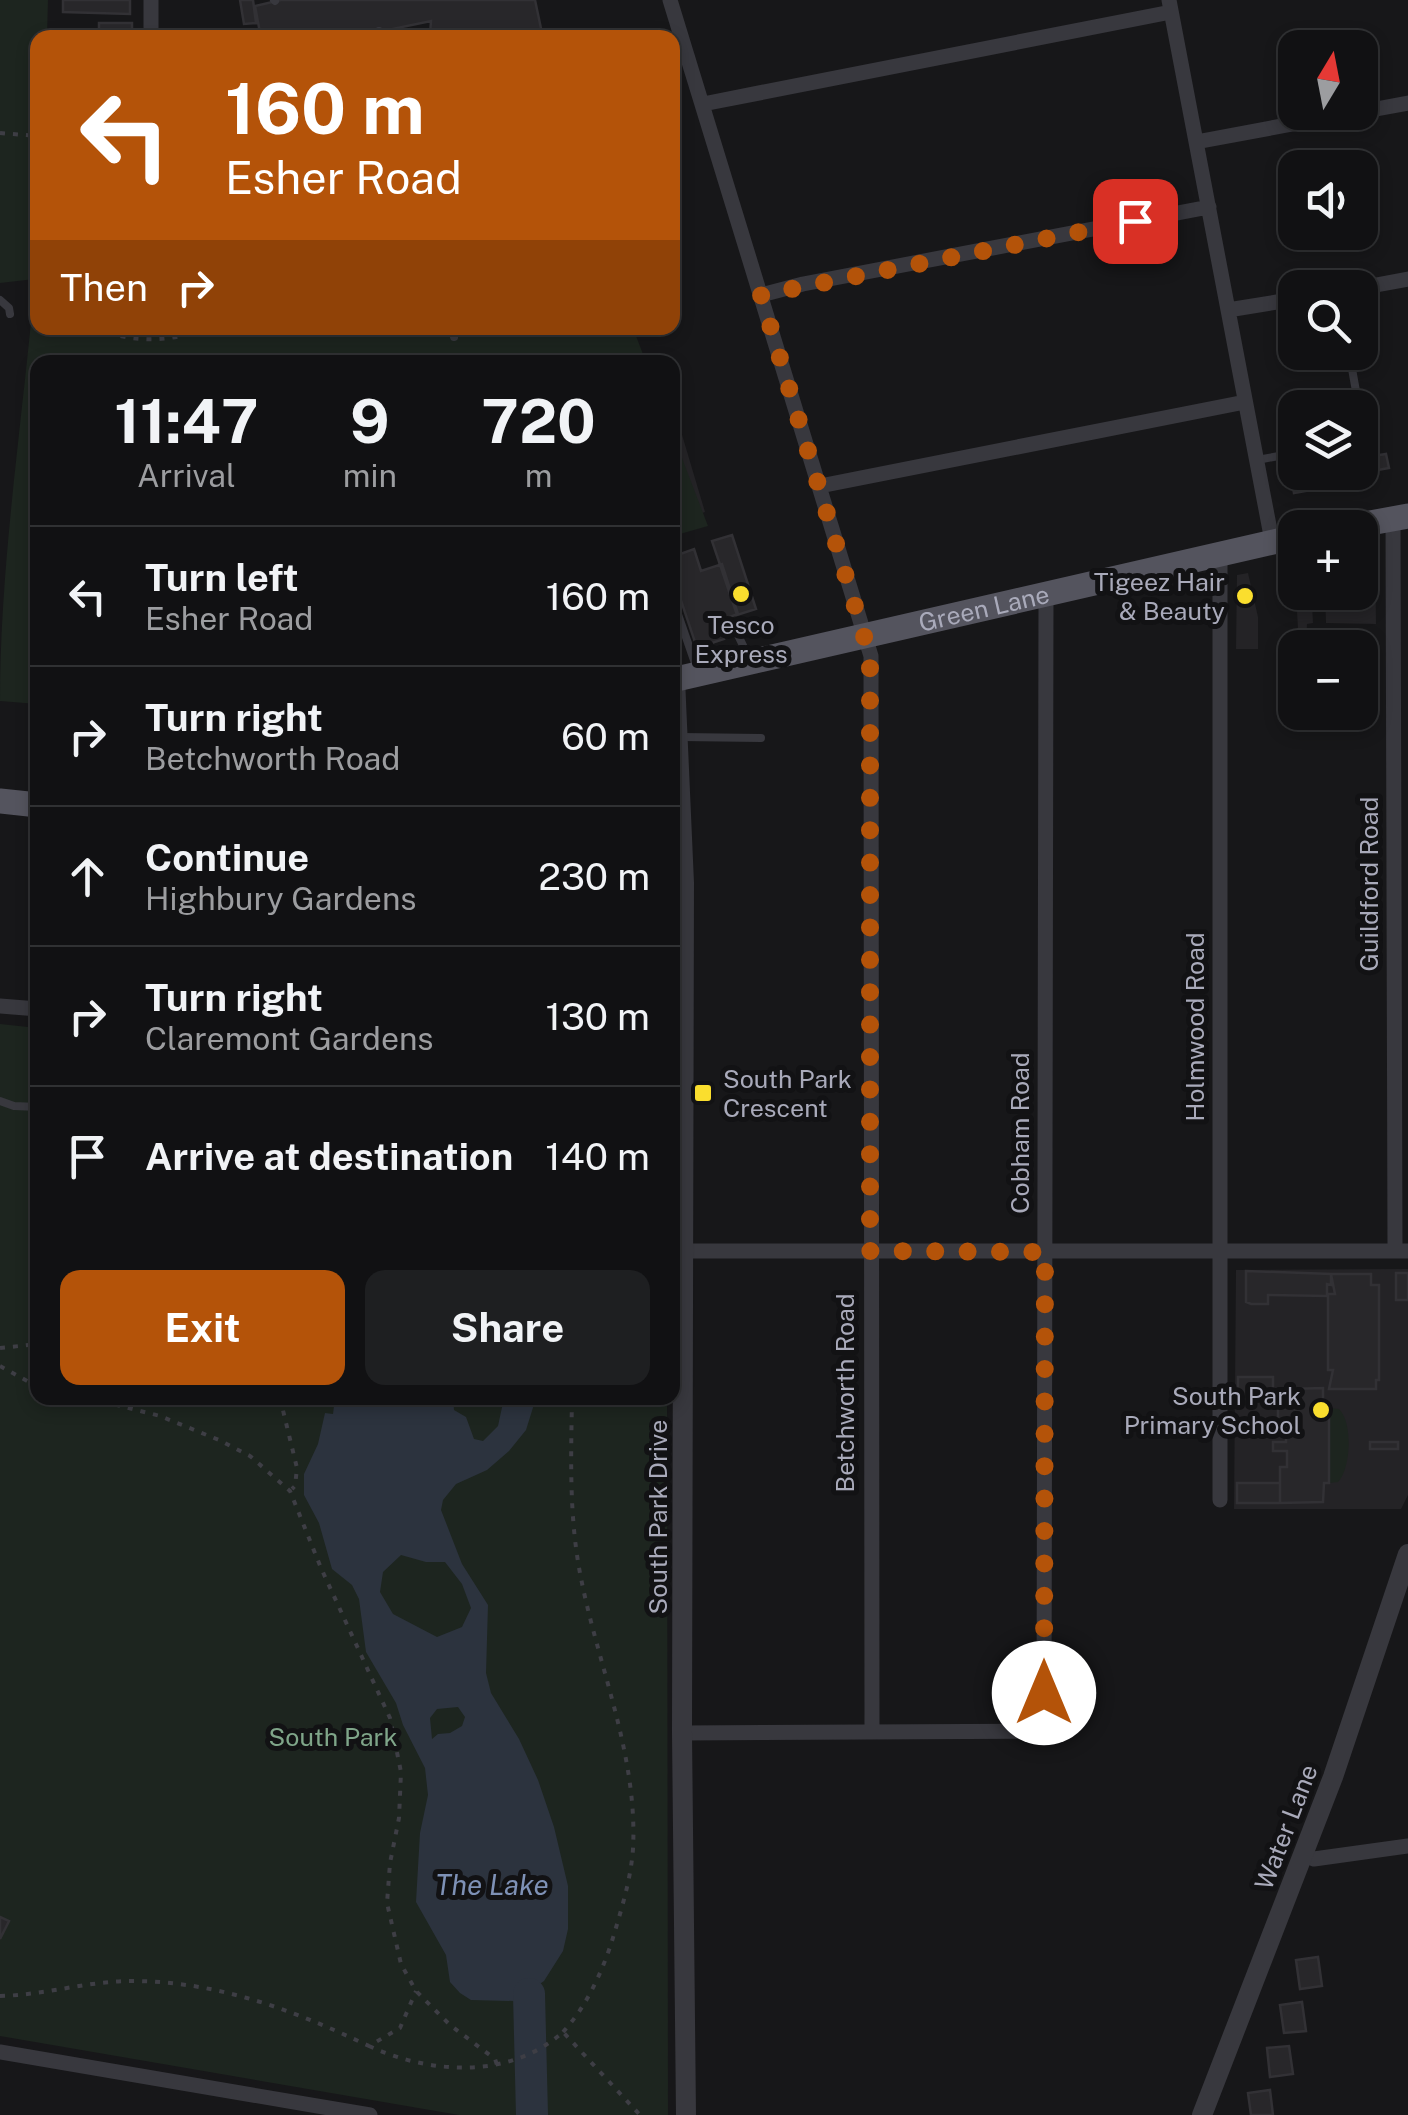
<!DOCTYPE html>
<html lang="en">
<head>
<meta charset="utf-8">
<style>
	body { margin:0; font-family:"Public Sans",sans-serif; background:#1e1f21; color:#f1f3f6; height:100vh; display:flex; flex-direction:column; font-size:38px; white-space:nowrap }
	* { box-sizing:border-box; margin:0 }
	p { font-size:32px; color:#9c9da0 }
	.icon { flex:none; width:55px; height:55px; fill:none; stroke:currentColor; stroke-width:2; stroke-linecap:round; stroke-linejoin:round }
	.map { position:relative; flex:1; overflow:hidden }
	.sheet { position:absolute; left:30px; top:355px; width:650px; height:1050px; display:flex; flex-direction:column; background:#111113; border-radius:20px; box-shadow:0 5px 15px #0003,0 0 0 2px #303133 }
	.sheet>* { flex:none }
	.banner { position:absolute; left:30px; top:30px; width:650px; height:305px; border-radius:20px; box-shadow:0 5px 15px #0003,0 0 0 2px #303133; background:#b45309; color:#fff; overflow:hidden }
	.needle { width:65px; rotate:10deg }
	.controls { position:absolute; left:1278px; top:30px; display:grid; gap:20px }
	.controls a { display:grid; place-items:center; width:100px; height:100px; border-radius:20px; background:#111113; box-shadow:0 5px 15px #0003,0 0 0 2px #303133; font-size:50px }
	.pin { position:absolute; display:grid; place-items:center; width:85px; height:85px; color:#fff; margin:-42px; border-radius:20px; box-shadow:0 5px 15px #0006 }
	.me { position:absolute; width:110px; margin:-55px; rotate:0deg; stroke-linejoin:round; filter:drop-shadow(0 0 8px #0008) }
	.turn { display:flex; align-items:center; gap:35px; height:210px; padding:0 30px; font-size:45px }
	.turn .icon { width:130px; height:130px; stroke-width:2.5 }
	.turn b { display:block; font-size:70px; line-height:85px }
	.then { display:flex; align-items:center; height:95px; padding:0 30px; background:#0003; gap:20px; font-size:38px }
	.eta { display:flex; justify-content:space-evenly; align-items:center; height:170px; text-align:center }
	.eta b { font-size:60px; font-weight:700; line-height:70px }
	.button { display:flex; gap:20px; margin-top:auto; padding:20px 30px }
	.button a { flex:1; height:115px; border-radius:20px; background:#b45309; color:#fff; font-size:40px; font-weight:700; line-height:115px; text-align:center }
	.button a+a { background:#1e1f21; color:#f1f3f6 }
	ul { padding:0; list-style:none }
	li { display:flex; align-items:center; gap:30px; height:140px; padding:0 30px; border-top:2px solid #303133 }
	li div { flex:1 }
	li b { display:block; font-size:38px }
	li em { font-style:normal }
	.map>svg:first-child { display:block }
	.built { fill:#242326 }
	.green { fill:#1d251f }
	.water { fill:#2c333e; fill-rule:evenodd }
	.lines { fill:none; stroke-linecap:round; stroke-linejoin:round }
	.river { stroke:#2c333e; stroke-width:32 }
	.building { fill:#28272a; stroke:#323135; stroke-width:2.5 }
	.path { stroke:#3e3e45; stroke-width:4; stroke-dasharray:5 8; stroke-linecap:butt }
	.service { stroke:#38383e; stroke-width:8 }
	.minor { stroke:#38383e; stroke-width:15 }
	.tertiary { stroke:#38383e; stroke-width:20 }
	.primary { stroke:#54545e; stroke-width:25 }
	.route { stroke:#b45309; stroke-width:18; stroke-dasharray:0 32.4 }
	.poi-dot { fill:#fade2e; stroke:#121214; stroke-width:4 }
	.labels { text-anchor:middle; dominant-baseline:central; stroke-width:10; stroke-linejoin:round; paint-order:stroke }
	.poi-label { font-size:25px; fill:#a9aaba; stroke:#121214; text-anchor:end }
	.street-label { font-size:25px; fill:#a9aaba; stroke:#121214 }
	.park-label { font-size:25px; fill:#7fa589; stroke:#121214 }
	.water-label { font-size:28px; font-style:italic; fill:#7e91b6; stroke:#121214 }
</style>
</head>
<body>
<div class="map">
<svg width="1408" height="2115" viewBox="0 0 1408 2115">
	<rect width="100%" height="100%" fill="#171719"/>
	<path class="built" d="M672,401l33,111 -32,10h-1z
		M1375,543l1,81 -50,-1 -1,-30 35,-1v-46z
		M1248,573l10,44v32h-22l1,-74z
		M1296,593h14l2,10 1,20 -6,1 -1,23h-7z
		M1408,1269v226l-7,14h-167l2,-239z"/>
	<path class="green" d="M0,0h48l-1,37 -9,1v290h595l13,34h-608l-1,342 -37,-3c0,-140 23,-282 35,-422l-35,4z
		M672,432l36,94 -35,10h-1z
		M0,1024l37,4 1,370h629l1,717h-209l-459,-79z
		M1329,1408l10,1c14,13 12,60 -1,73l-9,1z"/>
	<path class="water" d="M335,1398h118l1,12 12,7 8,22 9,2 15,-15 6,-28h32l-10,32 -17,21 -22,19 -31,14 -13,16 -2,10 21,54 26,41 -2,68 5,20 28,46 19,41 16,47 14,59v43l-5,22 -19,30 -29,20 -44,-1 -11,-7 -10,-11 -4,-27 -30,-53 4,-69 8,-38 -3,-27 -22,-43 -7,-22 -30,-51 -7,-53 -7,-14 -20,-16 -13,-46 -15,-28v-21l14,-30 7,-31 8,1zM401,1555l25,7h19l17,22 9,24 -9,19 -25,10 -44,-23 -13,-22 3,-20zM458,1707l7,10 -3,9 -12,7 -12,1 -6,5 -2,-21 7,-9z"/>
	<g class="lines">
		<path class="river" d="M529,1994l3,121"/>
	</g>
	<path class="building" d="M63,0h67v14l-67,-2z
		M240,0h13l3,23 -12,1z
		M281,0h254l8,38h-119l6,-3 1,-14 -82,17h-88l-6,-32z
		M99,23h33v15h-33z
		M1386,454l3,14 -17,3 1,8 -79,14 -4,-23 70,2v-14z
		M732,535l24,74 -19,6 -25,-74z
		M694,549l7,22 21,-7 16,50 -20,7 6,18 -27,9 -25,-74v-17z
		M1377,554v36l-37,7 -1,-5h21v-35z
		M1246,1271l85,3v11l-4,-1v12l-59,-1v9h-17l-5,-2z
		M1396,1273h12v27h-12z
		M1331,1274h40v11h8v95h-3v9h-47l4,-19h-5v-76h7z
		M1238,1377h35v22h-35z
		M1323,1388v20h6v75h-5l-1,19 -43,1v-36h7v-16h-14v-9h13v-17h-8v-21h13v-15z
		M1370,1442h28v7h-28z
		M1237,1483h43v20h-43z
		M0,1917l9,4 -9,18z
		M1318,1957l4,29 -22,3 -4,-29z
		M1302,2002l4,29 -22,2 -4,-28z
		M1289,2046l4,28 -23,3 -3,-29z
		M1270,2090l3,25h-22l-3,-22z"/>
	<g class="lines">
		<path class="path" d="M0,133l38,3
			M96,328c35,16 77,14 112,0
			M0,1348l38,-4
			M0,1366l38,21
			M90,1398l70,18 59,24 31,16 40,35 31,77 69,150 11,54 -2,46 -9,45 -3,40 14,61 15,27 34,34 45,34 2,6
			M280,1398l17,70 -2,18 -3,3
			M0,1996c45,-1 88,-15 131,-15 86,0 162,29 238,65l31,-18 16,-37
			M563,2032c25,-27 42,-66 52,-101 8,-27 16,-54 18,-82 5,-95 -36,-185 -53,-276 -11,-58 -9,-117 -8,-175
			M369,2046c61,28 140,34 194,-14l77,83"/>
		<path class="service" d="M274,0l1,1
			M379,31v7
			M0,300l9,8 1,6
			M1360,326l11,-6 -6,-32
			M452,328l2,9
			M1349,352l10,56
			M1257,460l38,-7
			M672,597l25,72
			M720,629l16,2 13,27
			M681,737l80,1
			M0,1101l14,5 24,1"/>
		<path class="minor" d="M670,0l201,656 1,1076
			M1169,0l103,541
			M151,38v-38
			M703,104l468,-92
			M1360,112l48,-9
			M1196,142l161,-30
			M1360,288l48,-9
			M761,295l42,-11 406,-77
			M1228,310l67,-11
			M820,486l425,-84
			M1393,518l2,733
			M0,1006l38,3
			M685,1251h723
			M1220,1500v-946
			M682,1733l362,-2 2,-1136
			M1302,1854l12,5 94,-13
			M0,2052l370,63"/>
		<path class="tertiary" d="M675,679l9,204 -2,850 4,382
			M1202,2115l131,-338 75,-223"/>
		<g class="primary">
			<path d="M1343,528l65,-12"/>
			<path id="s1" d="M672,680l623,-143"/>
			<path d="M0,801l38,4"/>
		</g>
	</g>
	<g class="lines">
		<path class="route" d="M1044,1693l1,-441 -175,-1v-595l-109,-361 374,-74"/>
	</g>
	<g class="poi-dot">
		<circle cx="741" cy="594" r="10"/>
		<circle cx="1245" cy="596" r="10"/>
		<rect x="693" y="1083" width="20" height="20" rx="5"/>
		<circle cx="1321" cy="1410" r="10"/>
	</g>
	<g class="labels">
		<g class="poi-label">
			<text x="1225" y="582">Tigeez Hair<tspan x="1225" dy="29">&amp; Beauty</tspan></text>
			<text x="741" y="625" text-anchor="middle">Tesco<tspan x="741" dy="29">Express</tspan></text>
			<text x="723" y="1079" text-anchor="start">South Park<tspan x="723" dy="29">Crescent</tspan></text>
			<text x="1301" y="1396">South Park<tspan x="1301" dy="29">Primary School</tspan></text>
		</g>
		<g class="street-label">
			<text stroke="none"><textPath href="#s1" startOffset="320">Green Lane</textPath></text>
			<text transform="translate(1369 884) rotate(-90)">Guildford Road</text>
			<text transform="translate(1195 1027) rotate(-90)">Holmwood Road</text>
			<text transform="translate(1020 1133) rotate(-90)">Cobham Road</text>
			<text transform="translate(845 1393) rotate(-90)">Betchworth Road</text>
			<text transform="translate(658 1517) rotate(-90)">South Park Drive</text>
			<text transform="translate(1286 1827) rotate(-69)">Water Lane</text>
		</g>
		<g class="park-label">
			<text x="333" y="1737">South Park</text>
		</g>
		<g class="water-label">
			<text x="492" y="1884">The Lake</text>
		</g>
	</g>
</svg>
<div class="controls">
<a><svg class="needle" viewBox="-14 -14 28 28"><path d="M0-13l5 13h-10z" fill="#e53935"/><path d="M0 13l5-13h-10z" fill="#9c9da0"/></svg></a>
<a><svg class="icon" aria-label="sound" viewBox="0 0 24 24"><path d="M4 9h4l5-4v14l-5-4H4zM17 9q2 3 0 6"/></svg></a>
<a><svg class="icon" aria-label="search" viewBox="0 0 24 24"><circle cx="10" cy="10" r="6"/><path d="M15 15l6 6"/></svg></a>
<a><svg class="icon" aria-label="layers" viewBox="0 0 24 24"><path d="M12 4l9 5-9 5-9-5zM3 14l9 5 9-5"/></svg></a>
<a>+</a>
<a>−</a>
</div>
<div class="pin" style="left:1135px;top:221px;background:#d93025"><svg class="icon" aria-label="arrive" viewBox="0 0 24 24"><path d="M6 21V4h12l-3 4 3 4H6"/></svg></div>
<svg class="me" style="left:1044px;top:1693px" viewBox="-20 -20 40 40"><circle r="19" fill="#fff"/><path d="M0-13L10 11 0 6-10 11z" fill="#b45309"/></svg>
<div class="banner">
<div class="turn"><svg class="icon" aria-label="left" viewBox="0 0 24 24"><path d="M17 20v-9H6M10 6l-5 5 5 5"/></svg><div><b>160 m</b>Esher Road</div></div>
<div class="then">Then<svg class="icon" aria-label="right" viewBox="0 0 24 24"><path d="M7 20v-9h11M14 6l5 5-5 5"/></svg></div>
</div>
<section class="sheet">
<div class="eta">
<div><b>11:47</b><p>Arrival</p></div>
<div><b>9</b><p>min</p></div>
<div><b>720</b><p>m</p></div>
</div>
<ul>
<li><svg class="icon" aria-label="left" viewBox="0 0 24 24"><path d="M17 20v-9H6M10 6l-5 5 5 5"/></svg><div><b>Turn left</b><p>Esher Road</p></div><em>160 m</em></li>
<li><svg class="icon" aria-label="right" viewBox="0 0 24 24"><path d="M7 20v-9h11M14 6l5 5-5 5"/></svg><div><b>Turn right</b><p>Betchworth Road</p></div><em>60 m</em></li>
<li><svg class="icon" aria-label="ahead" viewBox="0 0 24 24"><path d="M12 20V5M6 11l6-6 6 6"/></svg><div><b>Continue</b><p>Highbury Gardens</p></div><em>230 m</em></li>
<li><svg class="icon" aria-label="right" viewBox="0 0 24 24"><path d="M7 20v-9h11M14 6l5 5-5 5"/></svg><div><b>Turn right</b><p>Claremont Gardens</p></div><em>130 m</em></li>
<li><svg class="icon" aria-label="arrive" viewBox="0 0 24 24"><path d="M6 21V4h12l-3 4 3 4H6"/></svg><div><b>Arrive at destination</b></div><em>140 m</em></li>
</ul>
<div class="button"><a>Exit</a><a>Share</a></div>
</section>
</div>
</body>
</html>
